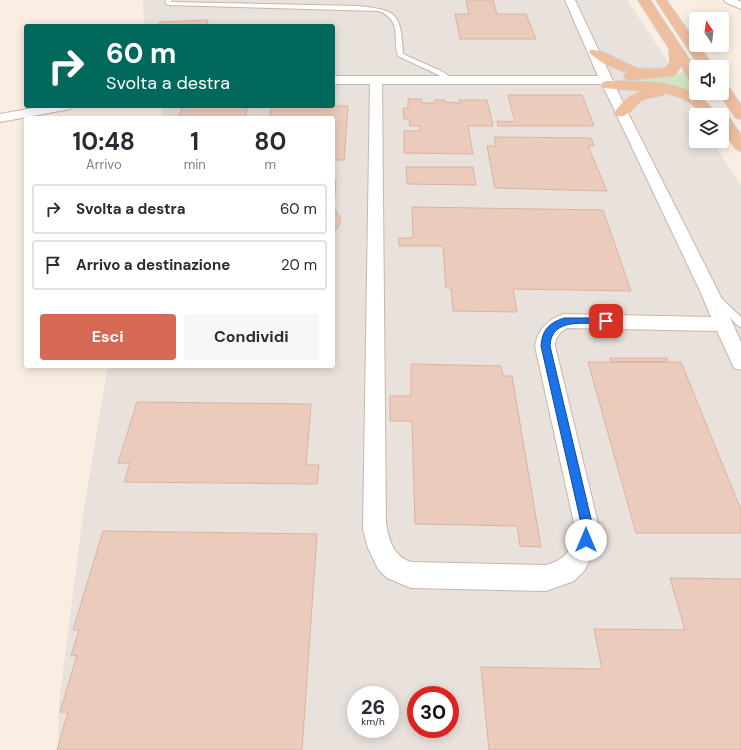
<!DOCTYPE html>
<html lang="it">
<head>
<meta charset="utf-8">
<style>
	body { margin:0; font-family:"DM Sans",sans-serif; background:#f7f7f7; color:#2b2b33; height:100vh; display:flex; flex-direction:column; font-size:15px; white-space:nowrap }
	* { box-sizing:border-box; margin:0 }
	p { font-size:13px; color:#7c7c81 }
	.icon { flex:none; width:22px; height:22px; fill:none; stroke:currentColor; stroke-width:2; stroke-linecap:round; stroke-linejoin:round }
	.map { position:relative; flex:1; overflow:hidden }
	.details { position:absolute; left:24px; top:116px; width:311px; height:252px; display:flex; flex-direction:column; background:#fff; border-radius:4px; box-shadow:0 2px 10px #0003 }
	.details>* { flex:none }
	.banner { position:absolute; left:24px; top:24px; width:311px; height:84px; border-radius:4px; box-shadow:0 2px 10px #0003; background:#00695c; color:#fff; overflow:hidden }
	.needle { width:26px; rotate:346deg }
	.fabs { position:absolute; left:689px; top:12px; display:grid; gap:8px }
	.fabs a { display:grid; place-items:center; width:40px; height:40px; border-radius:4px; background:#fff; box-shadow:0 2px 10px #0003; font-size:20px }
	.speed { position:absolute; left:347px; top:686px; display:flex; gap:8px; font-size:20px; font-weight:700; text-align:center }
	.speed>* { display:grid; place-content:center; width:52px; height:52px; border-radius:50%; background:#fff; box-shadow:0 2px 10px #0003; line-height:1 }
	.speed small { font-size:10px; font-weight:400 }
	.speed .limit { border:6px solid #d22; background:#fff; color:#111 }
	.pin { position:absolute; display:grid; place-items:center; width:34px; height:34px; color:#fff; margin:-17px; border-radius:8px; box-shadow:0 2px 6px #0006 }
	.me { position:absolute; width:44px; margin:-22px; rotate:0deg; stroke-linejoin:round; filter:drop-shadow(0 0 3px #0008) }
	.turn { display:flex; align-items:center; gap:14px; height:84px; padding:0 16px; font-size:18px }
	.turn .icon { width:52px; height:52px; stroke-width:2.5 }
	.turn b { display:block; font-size:28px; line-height:34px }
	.eta { display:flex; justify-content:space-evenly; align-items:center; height:68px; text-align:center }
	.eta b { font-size:24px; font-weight:700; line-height:28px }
	.cta { display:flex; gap:8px; margin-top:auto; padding:8px 16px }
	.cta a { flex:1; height:46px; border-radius:4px; background:#d66953; color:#fff; font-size:16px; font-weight:700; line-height:46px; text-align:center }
	.cta a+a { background:#f7f7f7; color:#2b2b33 }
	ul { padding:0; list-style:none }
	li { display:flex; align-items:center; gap:12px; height:50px; margin:0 8px 6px; padding:0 8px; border:2px solid #e1e1e2; border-radius:4px }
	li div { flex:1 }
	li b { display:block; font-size:15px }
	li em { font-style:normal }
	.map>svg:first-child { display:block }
	.industrial { fill:#e8e1dc; fill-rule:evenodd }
	.green { fill:#d2e4c2 }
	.building { fill:#ebccbc; stroke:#dcb29e }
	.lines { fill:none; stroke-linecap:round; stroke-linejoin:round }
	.service-casing { stroke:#c8b6aa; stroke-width:2 }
	.minor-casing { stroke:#c8b6aa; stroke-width:2 }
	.trunk-casing { stroke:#d6cfcd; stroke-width:2 }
	.service { fill:#fff; fill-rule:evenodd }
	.minor { fill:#fff; fill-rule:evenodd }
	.trunk { fill:#efbe9f; fill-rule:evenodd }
	.route { fill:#1a73e8; stroke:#114b97 }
</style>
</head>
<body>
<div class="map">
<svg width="741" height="750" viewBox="0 0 741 750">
	<rect width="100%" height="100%" fill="#f9eee1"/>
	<path class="industrial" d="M143,0h484l46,69 9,24 14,22v26h16l29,45v564h-683l1,-47 24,-188 25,-149h225v-248h-172l2,-12h170v-80h-189zM356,695h34v34h-34zM416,695h34v34h-34z"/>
	<path class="green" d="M683,71l13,22 4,4 -4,-2 -70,-12 45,-6z"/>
	<path class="building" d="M466,0h27l4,14h29l10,25h-76l-5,-25h14z
		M208,20l-1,6h-48l1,-4z
		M508,95h74l12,31h-96l-1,-5 18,1z
		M408,99h13l1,4h13v-3h10v2l15,1 -1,-3h28l6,26h-25l5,28 -69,-1v-22h16v-5h-10l-1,-7h-5l-1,-11h5z
		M183,106h65l-3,12h-67z
		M272,106h76l-4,54h-11v-42h-64z
		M494,137l97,1 3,8h-6l19,45 -112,-3 -8,-42h9z
		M406,167h67l3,18 -69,-1z
		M333,180h3l-2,27 7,14 -8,14z
		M412,207l191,3 28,81 -118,-2 4,23 -64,-1 -2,-23h-5l-3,-42h-44v-8h14z
		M610,358h57l1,4h-57z
		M588,362h93l60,148v23h-105z
		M411,364l90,2 2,10h9l29,171 -21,-1 -3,-20 -102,-2 -3,-103h-22v-25h21z
		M137,402l174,2 -5,61h13l-2,19 -193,-2 6,-19h-12z
		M103,531l214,3 -15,216h-245l11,-38h-8l17,-57 -6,1 8,-26h-6z
		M670,578l71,1v171h-252l-8,-83 121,2 -8,-40 91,1z"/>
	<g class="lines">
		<g class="service-casing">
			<path id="service" d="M166,0h6l-1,2 187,4c40,4 43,8 45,48l38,17 13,8 -5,1 -51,-24c-6,-18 5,-35 -19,-45l-211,-6 -3,-2z
				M715,294l3,1 23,22v10l-3,-1 -26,-27 -1,-2 1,-2z"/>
		</g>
		<g class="minor-casing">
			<path id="minor" d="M565,0h10l53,113 90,178 23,51v28l-7,-2 -17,-37 -150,-3c-8,5 -11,8 -12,18l43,177 -4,27 -9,20 -11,11 -28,10 -135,-3 -24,-10 -9,-9 -10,-21 -5,-19 7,-445h-37v-8h265zM382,84h220l98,207 11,26 -147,-3c-16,5 -26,15 -29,32l39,177c-2,24 -3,35 -28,42l-135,-3c-18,-6 -22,-22 -25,-39z
				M724,0h13l4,2v7l-16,-7z
				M44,106h28l-2,3 -5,1 -65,12v-8z"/>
		</g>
		<g class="trunk-casing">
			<path id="trunk" d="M638,0h12l46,70v14l-5,-1 -10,-17 -6,9 -5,1 -39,4 -5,-1 -2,-3 3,-3 -24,-10 -14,-10 1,-3c10,-2 35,14 47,18 10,2 19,1 29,0l4,-6 -1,-14z
				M656,0h10l30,42v3h2l16,22h-14z
				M608,81c40,1 84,-3 109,34l5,-1 5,1 14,20v16l-5,-2 -14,-20v-14h-19c-11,-13 -22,-19 -39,-22l-1,2c-7,2 -15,2 -22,6 -9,6 -13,18 -25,15l-2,-3c8,-11 17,-19 30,-22l-41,-3 -2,-3 2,-3z
				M722,84l5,1 14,20v14l-5,-1 -17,-25h3z"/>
		</g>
		<use href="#service" class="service"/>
		<use href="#minor" class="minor"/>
		<use href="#trunk" class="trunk"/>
	</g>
	<path class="route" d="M564,318h42l4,3 -4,3c-21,0 -55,-7 -56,22l42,177 -1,17 -2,4 -3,1 -4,-1 -2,-4 1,-17 -40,-177c1,-16 8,-23 23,-28z"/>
</svg>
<div class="fabs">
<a><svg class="needle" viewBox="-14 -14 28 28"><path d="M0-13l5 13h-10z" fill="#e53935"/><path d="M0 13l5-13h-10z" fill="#7c7c81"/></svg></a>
<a><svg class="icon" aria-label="sound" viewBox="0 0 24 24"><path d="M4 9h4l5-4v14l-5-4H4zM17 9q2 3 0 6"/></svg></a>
<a><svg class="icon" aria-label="layers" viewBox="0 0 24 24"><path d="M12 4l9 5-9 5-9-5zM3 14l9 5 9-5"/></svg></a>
</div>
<div class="speed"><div>26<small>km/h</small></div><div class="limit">30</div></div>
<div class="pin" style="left:606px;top:321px;background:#d93025"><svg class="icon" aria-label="arrive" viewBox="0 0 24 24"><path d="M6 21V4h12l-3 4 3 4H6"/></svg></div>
<svg class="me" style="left:586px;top:540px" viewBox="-20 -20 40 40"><circle r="19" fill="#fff"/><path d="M0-13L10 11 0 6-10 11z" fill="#1a73e8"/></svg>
<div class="banner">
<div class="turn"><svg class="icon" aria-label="right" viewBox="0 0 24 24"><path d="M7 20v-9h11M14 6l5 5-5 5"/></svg><div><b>60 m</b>Svolta a destra</div></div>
</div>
<section class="details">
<div class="eta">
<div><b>10:48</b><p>Arrivo</p></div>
<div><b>1</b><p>min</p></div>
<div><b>80</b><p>m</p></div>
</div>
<ul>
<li><svg class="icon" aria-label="right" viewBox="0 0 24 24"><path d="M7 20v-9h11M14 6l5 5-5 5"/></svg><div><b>Svolta a destra</b></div><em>60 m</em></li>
<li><svg class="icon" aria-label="arrive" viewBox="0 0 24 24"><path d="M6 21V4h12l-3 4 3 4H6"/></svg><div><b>Arrivo a destinazione</b></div><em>20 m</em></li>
</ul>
<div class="cta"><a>Esci</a><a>Condividi</a></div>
</section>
</div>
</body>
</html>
